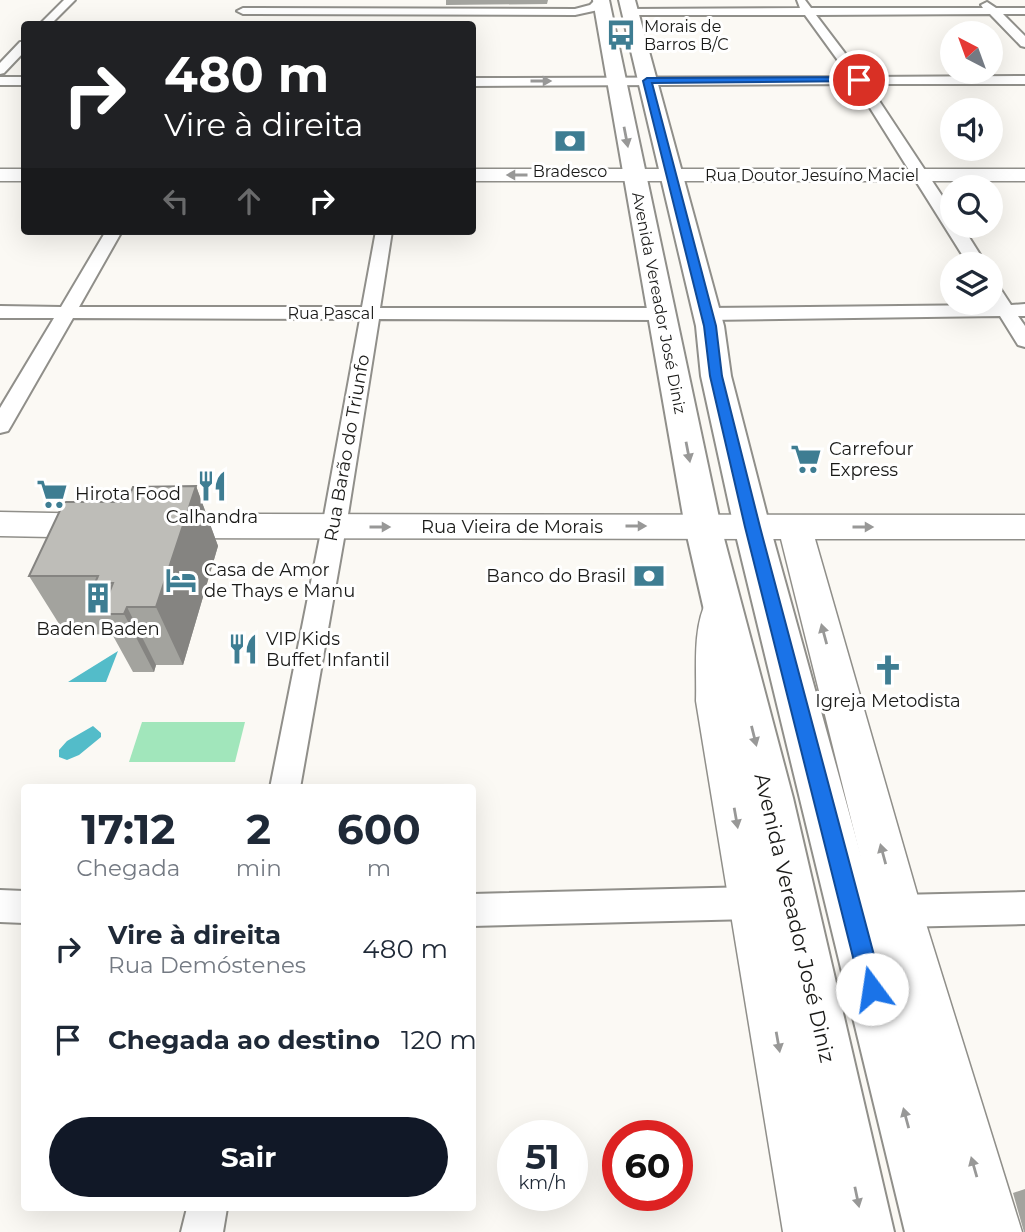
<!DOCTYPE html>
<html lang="pt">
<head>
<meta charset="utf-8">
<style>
	body { margin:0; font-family:Montserrat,sans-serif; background:#f2f2f3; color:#1f2937; height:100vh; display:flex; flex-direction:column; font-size:26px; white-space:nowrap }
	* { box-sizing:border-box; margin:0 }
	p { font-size:23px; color:#747a83 }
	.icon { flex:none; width:38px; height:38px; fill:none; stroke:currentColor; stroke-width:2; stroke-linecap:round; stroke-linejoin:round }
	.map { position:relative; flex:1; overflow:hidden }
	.sheet { position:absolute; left:21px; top:784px; width:455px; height:427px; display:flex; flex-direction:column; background:#fff; border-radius:7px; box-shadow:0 7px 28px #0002 }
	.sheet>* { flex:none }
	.hud { position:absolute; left:21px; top:21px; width:455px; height:214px; border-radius:7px; box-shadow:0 7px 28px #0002; background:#202124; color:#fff; overflow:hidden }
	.needle { width:46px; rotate:319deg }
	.buttons { position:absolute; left:940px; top:21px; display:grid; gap:14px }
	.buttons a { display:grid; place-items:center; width:63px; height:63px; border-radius:50%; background:#fff; box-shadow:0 7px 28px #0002; font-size:35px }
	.speed { position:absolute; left:497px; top:1120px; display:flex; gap:14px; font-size:35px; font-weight:700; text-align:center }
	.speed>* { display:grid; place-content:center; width:91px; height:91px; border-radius:50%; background:#fff; box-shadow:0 7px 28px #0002; line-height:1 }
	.speed small { font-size:18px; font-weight:400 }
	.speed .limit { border:10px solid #d22; background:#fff; color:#111 }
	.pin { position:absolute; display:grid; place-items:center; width:60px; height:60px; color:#fff; margin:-30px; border:4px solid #fff; border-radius:50%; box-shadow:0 2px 7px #0007 }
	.me { position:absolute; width:77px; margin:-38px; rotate:346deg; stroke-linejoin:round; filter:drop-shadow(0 0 5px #0008) }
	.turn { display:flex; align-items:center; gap:24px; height:147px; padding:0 28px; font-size:32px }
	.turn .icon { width:91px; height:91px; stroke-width:2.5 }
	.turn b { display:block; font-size:49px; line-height:60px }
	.lanes { display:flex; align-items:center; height:66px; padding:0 28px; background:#0003; justify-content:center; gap:35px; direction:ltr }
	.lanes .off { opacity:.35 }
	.eta { display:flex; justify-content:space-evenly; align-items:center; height:119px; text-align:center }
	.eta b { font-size:42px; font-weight:700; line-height:49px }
	.action { display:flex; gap:14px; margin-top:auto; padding:14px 28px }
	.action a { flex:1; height:80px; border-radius:42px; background:#111827; color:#fff; font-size:28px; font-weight:700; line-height:80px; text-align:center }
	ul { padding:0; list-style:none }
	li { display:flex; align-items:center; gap:21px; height:91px; padding:0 28px }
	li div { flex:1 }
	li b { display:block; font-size:26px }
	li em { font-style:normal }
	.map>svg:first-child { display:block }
	.green { fill:#a1e6bb }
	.water { fill:#53bcc9 }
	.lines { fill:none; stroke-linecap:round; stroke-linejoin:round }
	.street-casing { stroke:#908f8a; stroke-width:4 }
	.secondary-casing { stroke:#908f8a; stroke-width:3 }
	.primary-casing { stroke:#908f8a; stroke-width:4 }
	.street { fill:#fff; fill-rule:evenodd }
	.secondary { fill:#fff; fill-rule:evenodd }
	.primary { fill:#fff; fill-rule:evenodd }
	.wall { fill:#a3a39e }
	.shaded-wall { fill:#858481 }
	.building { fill:#bebdb8; stroke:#858481; stroke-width:2 }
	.oneway { fill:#989897 }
	.route { fill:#1a73e8; stroke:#114b97; stroke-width:2 }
	.labels { text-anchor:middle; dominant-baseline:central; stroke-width:6; stroke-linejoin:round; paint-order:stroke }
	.far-poi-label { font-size:16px; fill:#1a1a18; stroke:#fff; text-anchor:start }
	.far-street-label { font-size:16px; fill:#1a1a18; stroke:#fff }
	.street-label { font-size:18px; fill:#1a1a18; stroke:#fff }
	.poi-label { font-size:18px; fill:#1a1a18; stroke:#fff; text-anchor:start }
	.near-street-label { font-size:21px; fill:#1a1a18; stroke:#fff }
</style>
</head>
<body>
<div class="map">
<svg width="1025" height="1232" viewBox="0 0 1025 1232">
	<rect width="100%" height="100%" fill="#fbf9f4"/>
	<path class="green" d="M142,722h103l-10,40h-106z"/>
	<path class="water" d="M118,651l-12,31h-38z
		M93,726l8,7v4l-22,18 -12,5 -8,-3v-7l8,-9z"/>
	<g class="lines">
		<g class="street-casing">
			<path id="street" d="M64,0h11l-24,24h-11z
				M595,0h11l-8,10 -23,5 -332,-1 -6,-3 6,-3 332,1 15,-4z
				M797,0h8l6,8h172l-2,-3 6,-3 9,6h29v6h-22l22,22v11l-4,-1 -31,-32 -174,1 47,62 162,-1v8h-157l84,127v15h10l24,38h-18l-113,-180 -383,2v-8l378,-1 -45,-62h-175l-6,-3 6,-3 170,-1z
				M20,42h4v10l-20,21 -4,1v-11z
				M0,77h24v8h-24z
				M106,231h16l-43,76h283l14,-76h16l-12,77h282l9,6 -9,6 -283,-1 -33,208 -46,261h-30l52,-261 38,-208 -287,-1 -62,108 -3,5 -8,2v-25l54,-90h-54v-12l61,1z
				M990,281l6,1 15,23 14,-1v12h-7l7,10v21l-7,-2 -18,-29 -293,4 -9,-6 9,-6 286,-3z
				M752,887l12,5 5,11 -5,11 -12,5 -280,7v-32z
				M0,890l24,1v32l-24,-1z
				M1025,892v32l-127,3 -12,-4 -5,-12 5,-12 12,-4z
				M187,1208h40l-4,24h-42z"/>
		</g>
		<g class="secondary-casing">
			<path id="secondary" d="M0,169h24v12h-24z
				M472,169h553v12h-553z
				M0,512l104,2 12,4 5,8 -5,8 -12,4 -104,-2z
				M162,514l863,1v24h-210l107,372 100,321h-58l-90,-321 -93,-372 -619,-1 -12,-4 -5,-8 5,-8z
				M720,596l13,4 5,10 -3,34 1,57 105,531h-58l-87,-531c1,-32 -4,-72 11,-101z"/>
		</g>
		<g class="primary-casing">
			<path id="primary" d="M593,0h16l112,527 72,271 101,434h-60l-87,-434 -62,-271z
				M619,0h16l89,326 7,50 39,151 195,705h-60l-171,-705 -33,-151 -5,-50z"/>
		</g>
		<use href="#street" class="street"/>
		<use href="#secondary" class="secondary"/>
		<use href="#primary" class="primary"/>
	</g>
	<path class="wall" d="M446,0h102l-1,4 -101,1z
		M196,486l22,60 -35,119h-27l-2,7h-21l-21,-38 -46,1 -37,-59 98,-74z
		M1025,1189v43h-1l-11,-39z"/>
	<path class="shaded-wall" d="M196,486l22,60 -35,119 -27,-58z
		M127,607l29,58 -2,7 -30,-58z"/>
	<path class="building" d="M196,486l-40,121h-29l-3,7h-23l12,-31h-18l3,-7h-69l35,-74h63l6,-15z"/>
	<defs><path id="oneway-solid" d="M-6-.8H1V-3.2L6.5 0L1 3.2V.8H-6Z" transform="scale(1.75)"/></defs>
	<g class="oneway">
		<use href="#oneway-solid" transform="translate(541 81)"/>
		<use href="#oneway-solid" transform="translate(626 137) rotate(79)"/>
		<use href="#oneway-solid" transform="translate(517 175) rotate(-180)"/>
		<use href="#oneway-solid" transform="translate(688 452) rotate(79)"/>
		<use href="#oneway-solid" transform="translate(636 526)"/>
		<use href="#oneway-solid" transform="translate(380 527)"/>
		<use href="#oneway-solid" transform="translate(863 527)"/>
		<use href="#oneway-solid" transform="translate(824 634) rotate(-105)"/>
		<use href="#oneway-solid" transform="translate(754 736) rotate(76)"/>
		<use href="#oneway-solid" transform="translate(736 818) rotate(80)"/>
		<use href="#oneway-solid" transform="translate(883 854) rotate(-105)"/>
		<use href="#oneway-solid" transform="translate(778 1042) rotate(80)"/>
		<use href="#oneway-solid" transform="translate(906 1118) rotate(-105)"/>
		<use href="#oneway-solid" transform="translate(974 1167) rotate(-106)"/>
		<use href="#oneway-solid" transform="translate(857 1197) rotate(78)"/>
	</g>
	<path class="route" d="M859,77l3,4 -210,2 64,243 6,50 38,151 123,462 -3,8 -8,3 -8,-3 -3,-8 -116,-462 -35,-151 -6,-50 -61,-245 4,-3z"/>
	<defs>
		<g id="bus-bare" transform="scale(2.415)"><path d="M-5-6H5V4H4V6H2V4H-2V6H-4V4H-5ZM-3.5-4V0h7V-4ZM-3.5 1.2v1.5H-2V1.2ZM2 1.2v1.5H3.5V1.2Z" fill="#3e7d92" stroke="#fff" stroke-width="2.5" paint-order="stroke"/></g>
		<g id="bank-bare" transform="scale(2.415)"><path d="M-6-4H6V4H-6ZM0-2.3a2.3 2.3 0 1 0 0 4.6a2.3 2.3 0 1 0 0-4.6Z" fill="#3e7d92" stroke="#fff" stroke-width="2.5" paint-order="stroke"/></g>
		<g id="supermarket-bare" transform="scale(2.415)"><path d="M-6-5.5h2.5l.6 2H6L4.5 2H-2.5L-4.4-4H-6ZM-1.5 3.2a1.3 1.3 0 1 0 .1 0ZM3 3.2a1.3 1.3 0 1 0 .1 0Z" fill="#3e7d92" stroke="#fff" stroke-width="2.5" paint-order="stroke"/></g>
		<g id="restaurant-bare" transform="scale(2.415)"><path d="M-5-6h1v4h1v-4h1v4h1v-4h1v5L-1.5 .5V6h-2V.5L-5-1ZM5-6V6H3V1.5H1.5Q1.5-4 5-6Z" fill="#3e7d92" stroke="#fff" stroke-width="2.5" paint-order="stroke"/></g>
		<g id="hotel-bare" transform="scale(2.415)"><path d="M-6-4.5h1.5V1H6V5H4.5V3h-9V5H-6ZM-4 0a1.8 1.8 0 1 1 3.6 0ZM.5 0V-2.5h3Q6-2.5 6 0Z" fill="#3e7d92" stroke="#fff" stroke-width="2.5" paint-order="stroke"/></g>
		<g id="building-bare" transform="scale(2.415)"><path d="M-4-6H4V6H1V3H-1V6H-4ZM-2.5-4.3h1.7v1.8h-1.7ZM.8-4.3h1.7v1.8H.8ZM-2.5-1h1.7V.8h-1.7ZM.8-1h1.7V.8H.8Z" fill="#3e7d92" stroke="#fff" stroke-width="2.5" paint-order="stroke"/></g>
		<g id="church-bare" transform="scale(2.415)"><path d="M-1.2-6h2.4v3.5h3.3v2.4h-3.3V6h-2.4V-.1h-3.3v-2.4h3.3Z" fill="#3e7d92" stroke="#fff" stroke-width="2.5" paint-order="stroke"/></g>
	</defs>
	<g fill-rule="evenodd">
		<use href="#bus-bare" x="621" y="35"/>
		<use href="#bank-bare" x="570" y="141"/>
		<use href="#supermarket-bare" x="806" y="459"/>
		<use href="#restaurant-bare" x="212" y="486"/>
		<use href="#supermarket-bare" x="52" y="494"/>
		<use href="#bank-bare" x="649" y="576"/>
		<use href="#hotel-bare" x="181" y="580"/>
		<use href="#building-bare" x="98" y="598"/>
		<use href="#restaurant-bare" x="243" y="649"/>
		<use href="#church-bare" x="888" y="670"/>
	</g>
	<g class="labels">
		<g class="far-poi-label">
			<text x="644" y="26">Morais de<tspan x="644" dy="18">Barros B/C</tspan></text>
			<text x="570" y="171" text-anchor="middle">Bradesco</text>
		</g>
		<g class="far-street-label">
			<text x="812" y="175">Rua Doutor Jesuíno Maciel</text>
			<text transform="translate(659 303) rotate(79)">Avenida Vereador José Diniz</text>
			<text x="331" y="313">Rua Pascal</text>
		</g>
		<g class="street-label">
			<text transform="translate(347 448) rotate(-80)">Rua Barão do Triunfo</text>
			<text x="512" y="527">Rua Vieira de Morais</text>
		</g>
		<g class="poi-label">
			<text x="829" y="449">Carrefour<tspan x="829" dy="21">Express</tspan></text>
			<text x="75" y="494">Hirota Food</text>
			<text x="212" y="517" text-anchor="middle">Calhandra</text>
			<text x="204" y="570">Casa de Amor<tspan x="204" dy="21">de Thays e Manu</tspan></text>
			<text x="626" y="576" text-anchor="end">Banco do Brasil</text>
			<text x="98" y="629" text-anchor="middle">Baden Baden</text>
			<text x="266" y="639">VIP Kids<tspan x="266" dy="21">Buffet Infantil</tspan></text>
			<text x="888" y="701" text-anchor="middle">Igreja Metodista</text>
		</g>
		<g class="near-street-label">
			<text transform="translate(795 918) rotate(77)">Avenida Vereador José Diniz</text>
		</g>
	</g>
</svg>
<div class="buttons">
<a><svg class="needle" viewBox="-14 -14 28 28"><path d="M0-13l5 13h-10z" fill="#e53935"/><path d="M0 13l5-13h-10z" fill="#747a83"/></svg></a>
<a><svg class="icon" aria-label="sound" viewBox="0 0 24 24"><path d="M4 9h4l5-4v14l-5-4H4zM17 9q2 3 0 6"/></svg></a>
<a><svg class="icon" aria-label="search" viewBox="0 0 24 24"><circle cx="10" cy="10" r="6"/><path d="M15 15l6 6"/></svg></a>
<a><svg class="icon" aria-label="layers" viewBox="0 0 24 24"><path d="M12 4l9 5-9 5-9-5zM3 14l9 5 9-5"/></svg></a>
</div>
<div class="speed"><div>51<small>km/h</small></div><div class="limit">60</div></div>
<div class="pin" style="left:859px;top:80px;background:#d93025"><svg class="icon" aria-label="arrive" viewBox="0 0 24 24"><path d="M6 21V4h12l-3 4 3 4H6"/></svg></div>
<svg class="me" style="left:872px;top:989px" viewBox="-20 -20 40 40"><circle r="19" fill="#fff"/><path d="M0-13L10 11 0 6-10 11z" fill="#1a73e8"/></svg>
<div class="hud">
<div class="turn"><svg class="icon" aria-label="right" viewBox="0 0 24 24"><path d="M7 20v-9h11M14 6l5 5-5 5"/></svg><div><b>480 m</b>Vire à direita</div></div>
<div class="lanes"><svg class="icon off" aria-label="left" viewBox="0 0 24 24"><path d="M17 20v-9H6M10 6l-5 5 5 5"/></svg><svg class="icon off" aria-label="ahead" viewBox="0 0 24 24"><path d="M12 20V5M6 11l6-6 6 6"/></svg><svg class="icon" aria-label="right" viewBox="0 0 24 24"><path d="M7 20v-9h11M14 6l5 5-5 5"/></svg></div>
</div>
<section class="sheet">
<div class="eta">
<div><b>17:12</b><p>Chegada</p></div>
<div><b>2</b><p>min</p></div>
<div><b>600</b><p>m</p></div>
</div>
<ul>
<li><svg class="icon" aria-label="right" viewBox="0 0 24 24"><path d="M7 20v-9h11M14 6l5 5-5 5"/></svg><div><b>Vire à direita</b><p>Rua Demóstenes</p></div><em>480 m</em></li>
<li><svg class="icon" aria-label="arrive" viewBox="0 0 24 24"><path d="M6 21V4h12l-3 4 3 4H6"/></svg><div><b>Chegada ao destino</b></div><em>120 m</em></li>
</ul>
<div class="action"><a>Sair</a></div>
</section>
</div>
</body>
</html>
